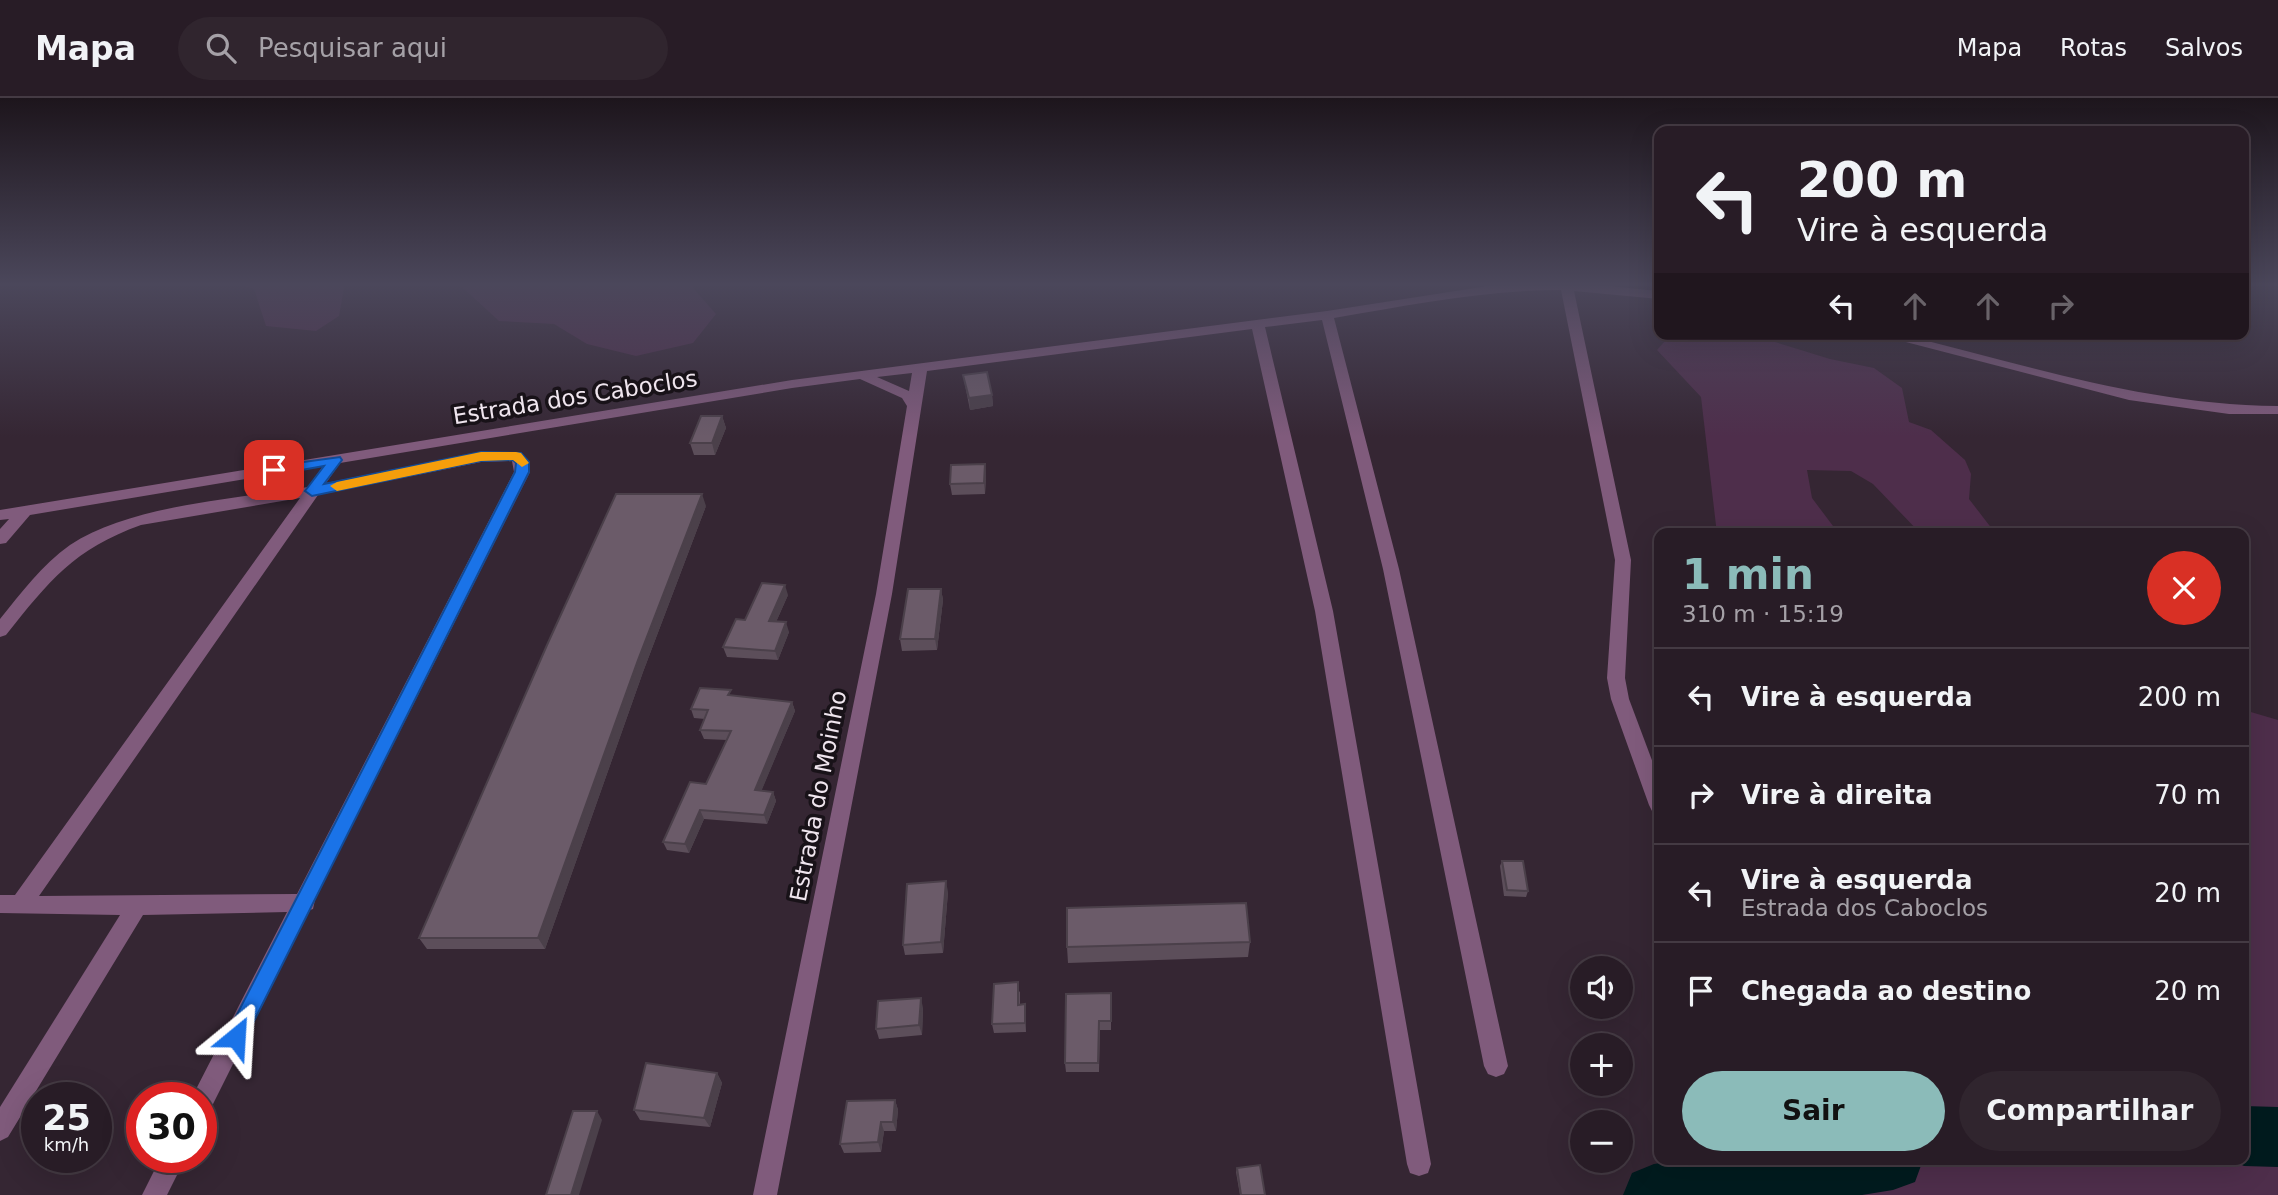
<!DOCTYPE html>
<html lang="pt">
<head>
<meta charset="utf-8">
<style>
	body { margin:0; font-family:"DejaVu Sans",sans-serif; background:#30252e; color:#f1f3f6; height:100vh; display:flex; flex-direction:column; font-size:26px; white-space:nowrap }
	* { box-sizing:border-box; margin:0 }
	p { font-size:23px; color:#a5a1a7 }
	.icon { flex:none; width:38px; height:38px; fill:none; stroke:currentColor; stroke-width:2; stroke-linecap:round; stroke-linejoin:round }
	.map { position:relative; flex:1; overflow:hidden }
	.sheet { position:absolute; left:1654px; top:430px; width:595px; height:637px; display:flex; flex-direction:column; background:#281c26; border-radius:14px; box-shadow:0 7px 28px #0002,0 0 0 2px #443a43 }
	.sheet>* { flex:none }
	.hud { position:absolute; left:1654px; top:28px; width:595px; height:214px; border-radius:14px; box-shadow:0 7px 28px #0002,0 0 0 2px #443a43; background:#281c26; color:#f1f3f6; overflow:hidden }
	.controls { position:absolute; left:1570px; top:858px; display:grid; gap:14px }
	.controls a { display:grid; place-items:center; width:63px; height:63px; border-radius:50%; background:#281c26; box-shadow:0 7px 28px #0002,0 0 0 2px #443a43; font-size:35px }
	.speed { position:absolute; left:21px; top:984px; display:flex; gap:14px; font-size:35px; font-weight:700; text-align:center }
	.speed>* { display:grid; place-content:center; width:91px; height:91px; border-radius:50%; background:#281c26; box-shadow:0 7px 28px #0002,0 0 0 2px #443a43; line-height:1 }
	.speed small { font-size:18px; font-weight:400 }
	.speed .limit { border:10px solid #d22; background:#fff; color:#111 }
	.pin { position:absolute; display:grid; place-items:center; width:60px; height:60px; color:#fff; margin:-30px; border-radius:14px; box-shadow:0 4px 10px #0006 }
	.me { position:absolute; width:77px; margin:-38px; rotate:27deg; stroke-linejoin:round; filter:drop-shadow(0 0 5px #0008) }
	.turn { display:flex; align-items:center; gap:24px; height:147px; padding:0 28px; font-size:32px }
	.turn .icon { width:91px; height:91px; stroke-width:2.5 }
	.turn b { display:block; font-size:49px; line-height:60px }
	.lanes { display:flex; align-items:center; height:66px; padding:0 28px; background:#0003; justify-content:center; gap:35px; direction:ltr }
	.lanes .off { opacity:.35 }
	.round { display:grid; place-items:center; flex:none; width:74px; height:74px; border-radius:37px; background:#30252e }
	.summary { display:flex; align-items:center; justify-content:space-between; height:119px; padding:0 28px }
	h1 { font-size:42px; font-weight:600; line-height:52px; color:#8bbbb9 }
	.cta { display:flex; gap:14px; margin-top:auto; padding:14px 28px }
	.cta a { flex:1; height:80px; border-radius:42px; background:#8bbbb9; color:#111; font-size:28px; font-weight:600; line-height:80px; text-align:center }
	.cta a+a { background:#30252e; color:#f1f3f6 }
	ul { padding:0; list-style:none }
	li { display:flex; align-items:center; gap:21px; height:98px; padding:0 28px; border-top:2px solid #443a43 }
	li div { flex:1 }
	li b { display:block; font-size:26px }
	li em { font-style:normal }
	header { display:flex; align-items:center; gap:42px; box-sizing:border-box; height:98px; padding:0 35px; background:#281c26; border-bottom:2px solid #443a43 }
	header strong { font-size:33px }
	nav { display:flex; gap:38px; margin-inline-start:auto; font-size:24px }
	.search { width:490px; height:63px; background:#30252e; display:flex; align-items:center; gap:18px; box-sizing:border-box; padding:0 24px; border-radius:38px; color:#a5a1a7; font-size:26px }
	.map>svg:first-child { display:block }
	.green { fill:#4e2e4b }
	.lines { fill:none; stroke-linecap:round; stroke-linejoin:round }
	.river { fill:#001b1e; fill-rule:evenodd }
	.minor { fill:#805b7c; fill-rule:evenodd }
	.wall { fill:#5c4e5a }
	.shaded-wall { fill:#4b404a }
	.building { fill:#6b5b69; stroke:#4b404a; stroke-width:2 }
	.route { fill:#1a73e8; stroke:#114b97; stroke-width:2 }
	.slow { fill:#f59e0b }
	.labels { text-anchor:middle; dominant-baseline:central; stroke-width:7; stroke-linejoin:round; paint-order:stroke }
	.street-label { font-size:23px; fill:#efe5ee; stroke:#181218 }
</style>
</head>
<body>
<header>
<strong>Mapa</strong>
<div class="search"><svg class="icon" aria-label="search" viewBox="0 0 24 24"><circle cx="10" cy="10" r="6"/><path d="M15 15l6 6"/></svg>Pesquisar aqui</div>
<nav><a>Mapa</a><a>Rotas</a><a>Salvos</a></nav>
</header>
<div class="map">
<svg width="2278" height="1097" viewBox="0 0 2278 1097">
	<rect width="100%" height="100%" fill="#352633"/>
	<path class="green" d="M231,185h111l2,5 -5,28 -23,15 -50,-5 -12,-37z
		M452,185h244l-3,5 23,26 -23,29 -57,13 -49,-12 -33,-20 -55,-3 -37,-34z
		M1685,240l80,1 65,20 44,9 28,20 7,34 22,8 34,30 6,14 -2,25 27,35h-75l-48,-50 -22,-13 -44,-1 5,28 27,36h-122l-16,-137 -44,-47 8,-9z
		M2244,612l34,10v475h-491l-13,-35h470z"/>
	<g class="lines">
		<path class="river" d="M2244,1008l34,1v60l-34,-1 -13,-6h13z
			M1680,1062h243l-8,22 -22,8 -31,5h-239l9,-22 22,-9z"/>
		<path class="minor" d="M1507,185h72l80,8v8l-85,-8 57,269 -6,118 4,21 30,80v34l-7,-2 -3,-6 -38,-106 -4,-21 8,-118 -54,-270c-76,0 -151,15 -227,28l65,251 109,497 -4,8 -8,3 -8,-3 -4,-8 -101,-497 -61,-249 -57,7 68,284 98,553 -3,9 -9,3 -9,-3 -3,-9 -92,-553 -63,-282 -325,42 -35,223 -115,601h-24l123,-601 31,-188 -5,-8 -42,-19 -68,9 -452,75 -14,20 155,-31 40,1 9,9v10l-215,428 -2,9 -3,1 -101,202 -8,3v-18h-9l95,-185 -144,3 -135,222 -8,4v-34l120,-192 -120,-2v-18h15l285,-397 -159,27c-67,24 -92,56 -135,110l-6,2v-18c21,-26 42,-54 70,-74 60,-40 166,-46 238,-58l15,-21 -293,49 -24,28 -6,1v-15l9,-10 -9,1v-10l792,-130 535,-69zM912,275l-3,18 -32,-14zM512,363l2,11 -217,422 -258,2 279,-401 163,-33z
			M1875,236h24c129,31 245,71 379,72v8h-49l-100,-14z
			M161,1059h25l-19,38h-25z"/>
	</g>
	<path class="wall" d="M963,277l29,20 1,11 -23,4z
		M722,318l4,12 -11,27h-21l-4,-12z
		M985,366l1,11 -1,19 -33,1 -2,-11z
		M706,408l-63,166 -98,277h-118l-8,-11z
		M941,491l2,11 -6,50 -35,1 -2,-12z
		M788,497l-12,27 13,10 -11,28 -51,-3 -4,-10 22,-27z
		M733,598l59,6 3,9 -34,80 12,1 3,9 -9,23 -63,-5 -15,34 -22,-3 -4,-8 43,-58 21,-44 -23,-1 -4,-9 5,-11 -11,-1 -3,-9z
		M1502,763l26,30 -2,6 -22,-1 -4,-30z
		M948,794l-5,61 -38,2 -2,-10z
		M1250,844l-2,15 -180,6 -1,-16z
		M1020,893v14l5,-1 1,9v19l-32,1 -2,-9z
		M1111,895v37h-11l-1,42h-33l-1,-9z
		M923,910l-1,27 -43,4 -3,-10z
		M717,975l5,10 -12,44 -70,-7 -6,-10z
		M895,1002l3,10 -2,21h-12l-3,21 -37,1 -4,-9z
		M1237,1070l28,27h-25l-4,-23z"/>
	<path class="shaded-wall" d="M992,297l1,11 -23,4 -1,-12z
		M722,318l4,12 -11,27 -3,-12z
		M985,366l1,11 -1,19 -1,-11z
		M702,396l4,12 -63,166 -98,277 -7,-11 100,-278z
		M785,487l3,10 -16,36 -3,-10z
		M941,491l2,11 -6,50 -2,-11z
		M786,524l3,10 -11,28 -3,-9z
		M792,604l3,9 -37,88 -3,-9z
		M773,694l3,9 -9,23 -3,-9z
		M700,712l4,9 -15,34 -4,-9z
		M946,783l2,11 -5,61 -2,-11z
		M921,900l2,10 -1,27 -3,-10z
		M1025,906l1,9v19l-1,-9z
		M717,975l5,10 -12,44 -6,-9z
		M895,1002l3,10 -2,21 -3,-9z
		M597,1013l5,9 -23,75h-8z
		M881,1024l3,9 -3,21 -3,-10z"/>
	<path class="building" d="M987,274l5,23 -23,3 -6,-23z
		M701,318h21l-10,27h-22z
		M985,366l-1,19 -34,1 1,-19z
		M616,396h86l-64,166 -100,278h-119l128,-293z
		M762,485l23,2 -16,36 17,1 -11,29 -52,-4 13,-28 9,1z
		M908,491h33l-6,50h-35z
		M700,590l31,2 -3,5 64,7 -37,88 18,2 -9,23 -64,-5 -15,34 -22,-2 27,-60 16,2 25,-53 -31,-1 8,-20 -17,-1z
		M1502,763h21l5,30 -21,-1z
		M946,783l-5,61 -38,3 4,-61z
		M1246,805l4,39 -183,5v-39z
		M1018,884v23l7,-1v19l-33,1 2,-40z
		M1111,895v28h-12l-1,42h-33l1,-69z
		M921,900l-2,27 -43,4 2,-28z
		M646,965l71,10 -13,45 -70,-8z
		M895,1002l-2,22h-12l-3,20 -38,2 7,-43z
		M573,1013h24l-26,84h-25z
		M1260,1067l5,30h-24l-4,-27z"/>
	<linearGradient id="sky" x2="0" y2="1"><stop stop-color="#1d151c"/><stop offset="0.55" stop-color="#4b475b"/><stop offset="1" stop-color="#4b475b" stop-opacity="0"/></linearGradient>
	<rect width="2278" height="339" fill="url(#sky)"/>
	<path class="route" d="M481,354l40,1 8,9v10l-286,571 -7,3 -7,-3 -3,-6 3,-7 286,-558 1,-9 -3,-3 -32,1 -169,35 -7,-5 19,-25 -50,9 -7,-5 7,-4 66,-9 2,3 -18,24z"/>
	<path class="slow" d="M481,354h35l5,1 8,10 -7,4 -9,-7 -32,1 -144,30 -7,-5 7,-4z"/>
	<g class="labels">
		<g class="street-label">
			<text transform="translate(575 299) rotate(-9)">Estrada dos Caboclos</text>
			<text transform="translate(818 698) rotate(-79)">Estrada do Moinho</text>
		</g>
	</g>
</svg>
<div class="controls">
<a><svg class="icon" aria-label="sound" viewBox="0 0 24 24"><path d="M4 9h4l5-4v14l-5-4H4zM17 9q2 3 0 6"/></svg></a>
<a>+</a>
<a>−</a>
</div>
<div class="speed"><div>25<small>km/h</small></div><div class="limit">30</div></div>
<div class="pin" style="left:274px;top:372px;background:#d93025"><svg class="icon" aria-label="arrive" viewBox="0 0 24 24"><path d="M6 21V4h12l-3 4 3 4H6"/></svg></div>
<svg class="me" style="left:236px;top:939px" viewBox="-20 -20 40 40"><path d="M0-17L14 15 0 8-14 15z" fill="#1a73e8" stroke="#fff" stroke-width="4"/></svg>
<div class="hud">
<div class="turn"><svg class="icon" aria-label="left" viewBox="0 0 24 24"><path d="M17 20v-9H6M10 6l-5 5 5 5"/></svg><div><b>200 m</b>Vire à esquerda</div></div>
<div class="lanes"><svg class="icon" aria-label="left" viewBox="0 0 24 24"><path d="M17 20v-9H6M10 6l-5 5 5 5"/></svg><svg class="icon off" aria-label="ahead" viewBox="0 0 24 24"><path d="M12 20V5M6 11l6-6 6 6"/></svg><svg class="icon off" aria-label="ahead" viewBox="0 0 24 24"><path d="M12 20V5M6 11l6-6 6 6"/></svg><svg class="icon off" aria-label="right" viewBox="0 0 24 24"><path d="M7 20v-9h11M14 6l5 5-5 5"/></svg></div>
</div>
<section class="sheet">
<div class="summary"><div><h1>1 min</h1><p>310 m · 15:19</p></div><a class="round" style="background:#d93025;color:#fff"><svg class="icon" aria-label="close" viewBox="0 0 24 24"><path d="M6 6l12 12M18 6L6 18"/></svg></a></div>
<ul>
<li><svg class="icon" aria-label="left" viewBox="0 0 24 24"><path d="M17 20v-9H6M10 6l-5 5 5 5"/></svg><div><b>Vire à esquerda</b></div><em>200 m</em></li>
<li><svg class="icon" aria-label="right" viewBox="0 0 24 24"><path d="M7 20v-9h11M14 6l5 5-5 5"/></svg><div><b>Vire à direita</b></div><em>70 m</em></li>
<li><svg class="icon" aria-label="left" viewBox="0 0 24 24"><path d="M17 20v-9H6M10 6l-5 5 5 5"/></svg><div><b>Vire à esquerda</b><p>Estrada dos Caboclos</p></div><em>20 m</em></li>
<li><svg class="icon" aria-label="arrive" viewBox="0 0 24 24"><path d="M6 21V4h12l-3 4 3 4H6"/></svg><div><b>Chegada ao destino</b></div><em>20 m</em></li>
</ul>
<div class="cta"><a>Sair</a><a>Compartilhar</a></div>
</section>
</div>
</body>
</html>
